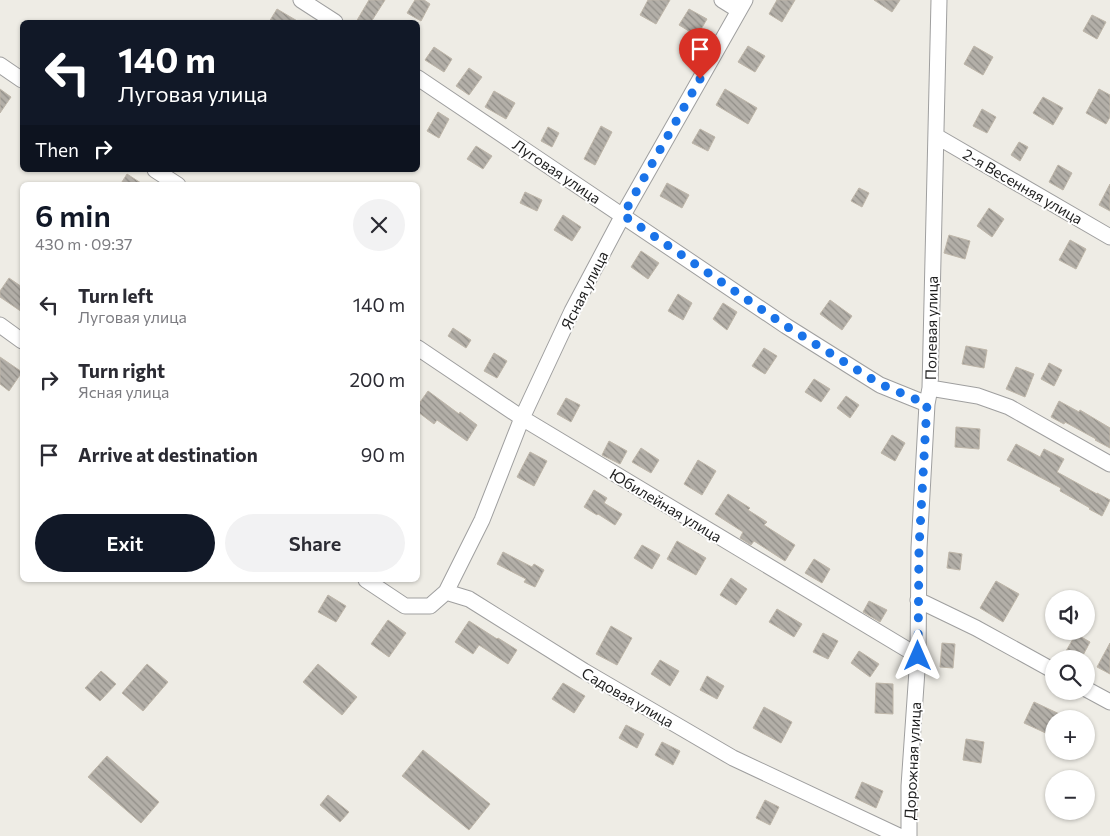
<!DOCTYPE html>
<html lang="en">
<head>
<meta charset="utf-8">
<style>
	body { margin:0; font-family:Commissioner,sans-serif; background:#f2f2f3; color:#2b2b33; height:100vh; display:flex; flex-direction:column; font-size:19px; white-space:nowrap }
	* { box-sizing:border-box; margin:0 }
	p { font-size:16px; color:#7c7c81 }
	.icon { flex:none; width:28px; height:28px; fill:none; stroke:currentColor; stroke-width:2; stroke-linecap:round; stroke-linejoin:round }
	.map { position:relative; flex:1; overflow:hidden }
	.sheet { position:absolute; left:20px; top:182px; width:400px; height:400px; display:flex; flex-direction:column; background:#fff; border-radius:8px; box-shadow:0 1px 4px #0004 }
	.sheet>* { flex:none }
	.top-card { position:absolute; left:20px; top:20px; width:400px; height:152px; border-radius:8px; box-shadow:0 1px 4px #0004; background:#111827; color:#fff; overflow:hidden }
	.controls { position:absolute; left:1045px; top:590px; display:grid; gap:10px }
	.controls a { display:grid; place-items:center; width:50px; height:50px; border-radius:50%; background:#fff; box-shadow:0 1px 4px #0004; font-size:25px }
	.pin { position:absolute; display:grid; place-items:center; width:42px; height:42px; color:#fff; margin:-51px -21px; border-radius:50% 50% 50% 0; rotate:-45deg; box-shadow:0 0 5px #0007 }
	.pin .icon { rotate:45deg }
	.me { position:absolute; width:55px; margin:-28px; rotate:0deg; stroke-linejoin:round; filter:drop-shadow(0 0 4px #0008) }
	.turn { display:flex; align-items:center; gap:18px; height:105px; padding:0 15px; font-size:22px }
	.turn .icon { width:65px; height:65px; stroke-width:2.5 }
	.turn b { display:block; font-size:35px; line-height:42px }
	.then { display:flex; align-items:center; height:48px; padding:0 15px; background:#0003; gap:10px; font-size:19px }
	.round { display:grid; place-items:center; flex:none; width:52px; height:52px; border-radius:26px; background:#f2f2f3 }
	.head { display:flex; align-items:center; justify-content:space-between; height:85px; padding:0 15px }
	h1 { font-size:30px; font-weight:600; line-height:38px; color:#111827 }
	.cta { display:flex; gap:10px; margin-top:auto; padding:10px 15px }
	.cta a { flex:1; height:58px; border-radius:30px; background:#111827; color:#fff; font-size:20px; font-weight:600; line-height:58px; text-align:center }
	.cta a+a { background:#f2f2f3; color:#2b2b33 }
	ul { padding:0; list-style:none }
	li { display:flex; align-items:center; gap:15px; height:75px; padding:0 15px }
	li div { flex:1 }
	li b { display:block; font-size:19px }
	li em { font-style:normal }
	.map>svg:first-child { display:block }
	.building { fill:url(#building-back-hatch); stroke:#beb6a9 }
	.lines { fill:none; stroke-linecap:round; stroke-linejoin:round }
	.minor-casing { stroke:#9f9f9f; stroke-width:17 }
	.minor { stroke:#fff; stroke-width:15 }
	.route { stroke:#1a73e8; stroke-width:9; stroke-dasharray:0 16.2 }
	.labels { text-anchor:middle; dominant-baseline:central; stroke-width:4; stroke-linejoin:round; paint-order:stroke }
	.street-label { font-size:15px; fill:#1e1e1e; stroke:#fff }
</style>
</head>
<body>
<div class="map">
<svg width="1110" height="836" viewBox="0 0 1110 836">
	<defs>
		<pattern id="building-back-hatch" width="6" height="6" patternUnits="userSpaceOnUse" patternTransform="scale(1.25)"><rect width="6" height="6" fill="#b3afa8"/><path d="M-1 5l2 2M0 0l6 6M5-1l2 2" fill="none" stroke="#918e88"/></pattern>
	</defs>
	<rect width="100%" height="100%" fill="#eeece5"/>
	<path class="building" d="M369,0h16l-14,22h-15z
		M415,0h9l6,4 -9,17 -14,-8z
		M648,0h22l-14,24 -16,-9z
		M777,0h18l-13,22 -13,-8z
		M874,0h26l-8,12z
		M277,9l22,13h-30z
		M689,9l18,10 -10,17 -18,-11z
		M1092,15l14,7 -9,17 -14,-8z
		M748,46l17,10 -10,16 -17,-10z
		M974,46l19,11 -10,18 -19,-11z
		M434,47l18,12 -8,13 -19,-12z
		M469,68l13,9 -13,18 -13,-9z
		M0,89l11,8 -11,16z
		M725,89l32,19 -9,16 -32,-19z
		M1099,89l11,6v22l-4,7 -20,-11z
		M494,91l21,12 -9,16 -21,-12z
		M1043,97l20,11 -10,17 -20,-12z
		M982,109l14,8 -9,16 -14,-7z
		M438,112l11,7 -10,19 -12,-7z
		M601,126l11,6 -17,33 -11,-6z
		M548,127l11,6 -7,14 -11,-6z
		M700,129l15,8 -7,14 -16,-8z
		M1019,142l9,5 -8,14 -9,-6z
		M476,146l16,10 -9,13 -16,-10z
		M1058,165l14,8 -9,17 -14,-8z
		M127,174l17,11h-24z
		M667,183l22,12 -7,13 -22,-12z
		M1110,184v27l-11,-6z
		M859,188l10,5 -7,14 -11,-6z
		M525,192l17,8 -5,11 -17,-8z
		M989,208l15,11 -12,18 -15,-11z
		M563,215l18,12 -9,14 -18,-11z
		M949,235l21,6 -5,18 -21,-6z
		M1070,240l16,9 -10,20 -17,-9z
		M641,251l18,12 -11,16 -17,-12z
		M9,278l13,9v25l-22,-15v-6z
		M678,294l14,9 -9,17 -15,-9z
		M830,300l22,16 -10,14 -22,-16z
		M723,303l14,9 -10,18 -14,-11z
		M453,328l18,12 -5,8 -18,-12z
		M966,346l21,4 -3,18 -22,-4z
		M764,348l13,8 -12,18 -13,-8z
		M494,353l13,8 -10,17 -13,-7z
		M0,357l22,15 -13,19 -9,-7z
		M1049,363l13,7 -8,16 -13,-7z
		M1016,367l18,7 -9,23 -19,-8z
		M814,379l16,10 -9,13 -16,-10z
		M428,391l31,23 1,-2 17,13 -10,16 -30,-21 -3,4 -16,-12v-7z
		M846,396l13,9 -9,13 -13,-10z
		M566,398l14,7 -9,17 -14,-8z
		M1059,401l20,11 1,-2 30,18v20l-15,-8 1,-1 -31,-17 -1,2 -13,-7z
		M956,427l24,2 -1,20 -24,-2z
		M892,435l13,8 -10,18 -14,-8z
		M609,441l18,10 -7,13 -18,-9z
		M1016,444l24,13 4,-8 20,10 -7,13 40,22v-1l13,7 -8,16 -13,-7 1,-1 -30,-17 1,-3 -54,-28z
		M641,448l18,12 -8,13 -19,-11z
		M530,452l17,9 -13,25 -17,-9z
		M698,460l18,11 -14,24 -18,-11z
		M594,490l13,8 -3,5 18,11 -7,11 -17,-11 -1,1 -13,-8z
		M728,494l22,14 -2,2 19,12 -3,3 31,20 -10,16 -31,-20 -3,4 -11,-7 3,-6 -28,-18z
		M677,541l29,17 -10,17 -29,-16z
		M642,545l18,10 -8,14 -18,-11z
		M503,552l29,15 2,-3 10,6 -9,17 -11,-5 2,-3 -29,-15z
		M949,552l13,2 -2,16 -13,-2z
		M814,559l16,10 -8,14 -17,-10z
		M731,578l16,11 -11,16 -16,-10z
		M996,581l23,13 -16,28 -23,-14z
		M328,595l18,11 -10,16 -18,-10z
		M869,601l18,9 -7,12 -17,-10z
		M777,609l25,15 -8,13 -25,-15z
		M388,620l18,13 -17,24 -18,-13z
		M469,621l28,18 1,-1 19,12 -9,14 -29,-19 -6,9 -18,-12z
		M611,626l21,12 -15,27 -21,-11z
		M823,633l15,8 -10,18 -15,-7z
		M1076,634l14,8 -9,17 -15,-8z
		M942,643l13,1 -2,24 -13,-1z
		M1110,643v31l-13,-7z
		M859,651l20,13 -9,13 -19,-14z
		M660,660l19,11 -9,15 -19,-12z
		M147,664l21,18 -25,29 -21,-18z
		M318,664l39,33 -15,18 -39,-33z
		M101,671l15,13 -16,17 -15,-13z
		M707,676l17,10 -7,13 -17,-9z
		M563,683l22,13 -11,17 -22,-14z
		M876,683l17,1v30l-18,-1z
		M1034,702l36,17h-16v8l-4,8 -26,-12z
		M764,707l28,15 -11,21 -28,-15z
		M626,725l18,9 -7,14 -18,-10z
		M966,739l18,3 -3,21 -18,-3z
		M662,742l18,9 -7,14 -18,-10z
		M423,750l67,54 -21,26 -67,-54z
		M107,756l52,46 -18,21 -53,-46z
		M862,782l21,9 -7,17 -21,-10z
		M328,795l21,17 -9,10 -20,-17z
		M765,800l14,7 -9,18 -14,-7z"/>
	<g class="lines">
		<g class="minor-casing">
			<path id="minor" d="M301,0l34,22
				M722,0l16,10
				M0,65l22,15
				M418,78l368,248 94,59 47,19
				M936,136l174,101
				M155,170l23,15
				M0,325l22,16
				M418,348l104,70 396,238
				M930,388l48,8 31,11 101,57
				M366,580l39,26h25l16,-14 23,7 115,72 149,87 166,78
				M446,592l36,-72 40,-102 50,-107 51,-96 122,-215
				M918,600l58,28 78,43
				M1086,689l24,13
				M909,836v-50l9,-130 1,-108 8,-144 3,-16 9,-388"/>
		</g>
		<use href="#minor" class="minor"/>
	</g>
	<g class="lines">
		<path class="route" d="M700,79l-77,136 163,111 94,58 47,20 -8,144 -1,108"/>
	</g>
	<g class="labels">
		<g class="street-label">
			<text transform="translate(557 171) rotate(34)">Луговая улица</text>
			<text transform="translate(1023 186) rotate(30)">2-я Весенняя улица</text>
			<text transform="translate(584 290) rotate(-63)">Ясная улица</text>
			<text transform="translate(931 328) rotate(-89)">Полевая улица</text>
			<text transform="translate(666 505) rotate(31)">Юбилейная улица</text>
			<text transform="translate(628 697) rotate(30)">Садовая улица</text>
			<text transform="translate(912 761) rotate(-87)">Дорожная улица</text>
		</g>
	</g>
</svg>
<div class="controls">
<a><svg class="icon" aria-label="sound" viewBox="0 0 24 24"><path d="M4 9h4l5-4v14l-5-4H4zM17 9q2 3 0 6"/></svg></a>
<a><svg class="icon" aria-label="search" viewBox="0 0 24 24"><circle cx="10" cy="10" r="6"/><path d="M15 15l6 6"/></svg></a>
<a>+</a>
<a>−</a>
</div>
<div class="pin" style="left:700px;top:79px;background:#d93025"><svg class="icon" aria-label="arrive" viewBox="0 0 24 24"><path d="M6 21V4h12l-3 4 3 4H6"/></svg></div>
<svg class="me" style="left:918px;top:656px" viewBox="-20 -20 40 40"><path d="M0-17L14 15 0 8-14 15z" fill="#1a73e8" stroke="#fff" stroke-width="4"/></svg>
<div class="top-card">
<div class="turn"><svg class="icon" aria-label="left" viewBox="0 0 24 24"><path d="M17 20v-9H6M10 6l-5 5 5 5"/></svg><div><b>140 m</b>Луговая улица</div></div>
<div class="then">Then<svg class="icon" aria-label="right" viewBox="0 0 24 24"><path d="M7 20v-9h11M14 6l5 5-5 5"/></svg></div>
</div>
<section class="sheet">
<div class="head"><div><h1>6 min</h1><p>430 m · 09:37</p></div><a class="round"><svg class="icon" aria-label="close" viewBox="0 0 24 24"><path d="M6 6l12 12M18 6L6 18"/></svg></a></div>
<ul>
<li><svg class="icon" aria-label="left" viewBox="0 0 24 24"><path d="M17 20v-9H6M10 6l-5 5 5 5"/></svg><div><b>Turn left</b><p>Луговая улица</p></div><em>140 m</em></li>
<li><svg class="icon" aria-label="right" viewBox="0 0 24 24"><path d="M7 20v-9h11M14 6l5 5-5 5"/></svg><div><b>Turn right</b><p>Ясная улица</p></div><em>200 m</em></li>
<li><svg class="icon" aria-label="arrive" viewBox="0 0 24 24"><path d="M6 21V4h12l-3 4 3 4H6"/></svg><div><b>Arrive at destination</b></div><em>90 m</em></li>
</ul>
<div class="cta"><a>Exit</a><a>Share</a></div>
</section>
</div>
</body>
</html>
